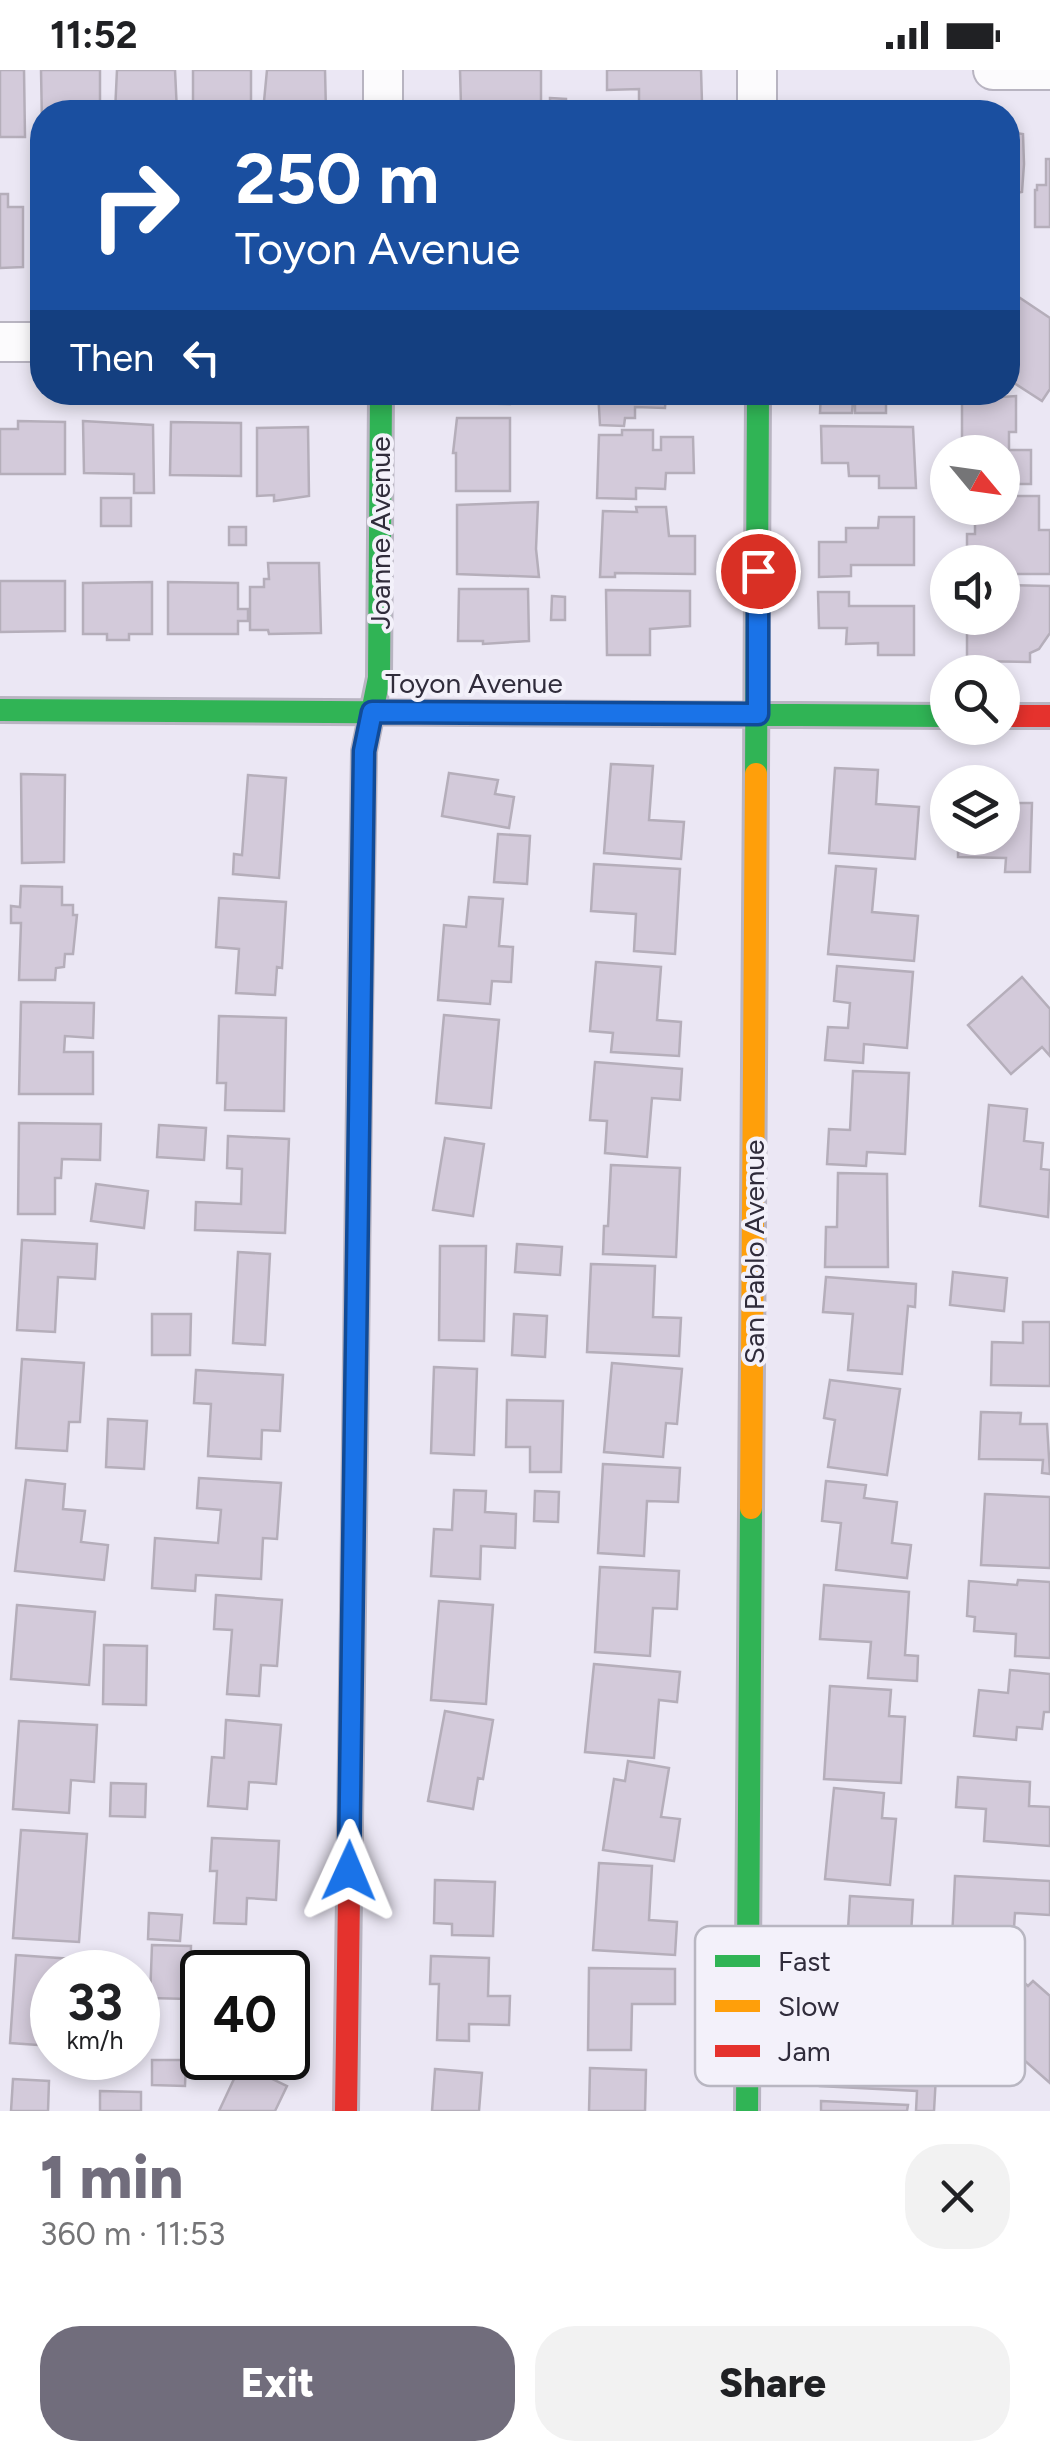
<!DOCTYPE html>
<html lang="en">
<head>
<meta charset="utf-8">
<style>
	body { margin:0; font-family:Figtree,sans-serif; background:#f2f2f2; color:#202124; height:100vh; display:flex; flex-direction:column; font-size:38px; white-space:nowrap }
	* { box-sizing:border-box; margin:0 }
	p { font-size:32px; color:#757577 }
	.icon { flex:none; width:55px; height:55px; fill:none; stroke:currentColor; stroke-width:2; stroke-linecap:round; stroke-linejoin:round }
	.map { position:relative; height:2041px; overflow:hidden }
	.drawer { display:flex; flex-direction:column; background:#fff; flex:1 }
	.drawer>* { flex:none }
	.guide { position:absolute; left:30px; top:30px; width:990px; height:305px; border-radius:40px; box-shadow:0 5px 15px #0003; background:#1a4fa0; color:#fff; overflow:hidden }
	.needle { width:65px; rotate:119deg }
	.tools { position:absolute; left:930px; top:365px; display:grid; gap:20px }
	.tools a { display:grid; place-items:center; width:90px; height:90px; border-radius:50%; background:#fff; box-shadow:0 5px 15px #0003; font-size:50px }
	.speed { position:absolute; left:30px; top:1880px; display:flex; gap:20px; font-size:50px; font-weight:700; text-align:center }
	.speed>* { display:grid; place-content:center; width:130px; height:130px; border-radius:50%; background:#fff; box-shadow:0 5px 15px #0003; line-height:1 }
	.speed small { font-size:25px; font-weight:400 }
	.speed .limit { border:5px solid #111; border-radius:15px; background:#fff; color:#111 }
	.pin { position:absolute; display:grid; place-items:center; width:85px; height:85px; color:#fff; margin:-42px; border:5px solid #fff; border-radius:50%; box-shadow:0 2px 10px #0007 }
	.me { position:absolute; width:110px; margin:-55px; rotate:1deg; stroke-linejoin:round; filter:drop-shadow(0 0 8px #0008) }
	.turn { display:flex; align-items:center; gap:35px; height:210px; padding:0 40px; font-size:45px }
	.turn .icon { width:130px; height:130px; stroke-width:2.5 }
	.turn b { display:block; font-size:70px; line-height:85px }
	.then { display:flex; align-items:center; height:95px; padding:0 40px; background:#0003; gap:20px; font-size:38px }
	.round { display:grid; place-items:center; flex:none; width:105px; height:105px; border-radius:40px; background:#f2f2f2 }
	.headline { display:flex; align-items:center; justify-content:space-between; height:170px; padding:0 40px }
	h1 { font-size:60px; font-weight:800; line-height:75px; color:#716d7c }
	.action { display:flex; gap:20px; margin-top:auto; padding:20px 40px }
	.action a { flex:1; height:115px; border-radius:40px; background:#716d7c; color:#fff; font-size:40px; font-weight:800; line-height:115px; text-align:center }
	.action a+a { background:#f2f2f2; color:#202124 }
	.status { display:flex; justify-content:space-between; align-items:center; height:70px; padding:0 50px; background:#fff; direction:ltr }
	.status svg { height:28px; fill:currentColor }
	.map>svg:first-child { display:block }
	.building { fill:#d3cada; stroke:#b5aeba; stroke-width:2.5 }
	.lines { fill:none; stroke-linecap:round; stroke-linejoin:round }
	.street-casing { stroke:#b8b4c1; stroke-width:42 }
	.fast-casing { stroke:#b8b4c1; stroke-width:28 }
	.slow-casing { stroke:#b8b4c1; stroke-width:28 }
	.jam-casing { stroke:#b8b4c1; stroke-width:28 }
	.street { stroke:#fcfbfd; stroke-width:38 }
	.fast { stroke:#30b455; stroke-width:22 }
	.slow { stroke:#ff9f0a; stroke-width:22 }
	.jam { stroke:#e5322d; stroke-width:22 }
	.route-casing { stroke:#114b97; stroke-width:25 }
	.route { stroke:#1a73e8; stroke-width:18 }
	.labels { text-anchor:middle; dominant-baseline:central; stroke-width:8; stroke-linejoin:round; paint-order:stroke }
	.street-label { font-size:28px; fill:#302c3b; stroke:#f3f1fa }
	.key { fill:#f3f1fa; stroke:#b8b6c1; stroke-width:2.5 }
	.key-label { font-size:28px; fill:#302c3b }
</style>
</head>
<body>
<div class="status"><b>11:52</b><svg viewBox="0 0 49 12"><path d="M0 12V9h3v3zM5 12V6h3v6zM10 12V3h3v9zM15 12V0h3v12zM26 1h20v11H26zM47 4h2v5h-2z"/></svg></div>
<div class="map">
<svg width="1050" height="2041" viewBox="0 0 1050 2041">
	<rect width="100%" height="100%" fill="#ebe7f4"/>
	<path class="building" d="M0,0h24l1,67h-25z
		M41,0h59v42h-58v12z
		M117,0h58l2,42h-62z
		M193,0h58v42h-58z
		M267,0h58l1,42h-63z
		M460,0h81v35l-80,1z
		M607,0h94l1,33h-3l-1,7 -59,-4v-17l-32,1z
		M550,28l16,1v11l-16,-1z
		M1008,62l15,2 1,30 -2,28 -13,2 -1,32z
		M1046,89h4v68h-15v-37h2v-5h9z
		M0,124h8v13h15v60l-23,1z
		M39,127h3v72l-2,-37z
		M1008,220l42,28v71l-8,12 -34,-22z
		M458,322h53l-1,12 -53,-1z
		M598,322h96l-28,1 -1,15 -30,-1v11h-10l-1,8 -24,-1z
		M821,322h95l-1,9 -29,-1v13h-31v-13h-2l-1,13h-32z
		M970,322h30l1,5 15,-1v36h-7v18h22v34h-29v-32h-40v-55h8z
		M457,348h53v73h-54v-38h-3z
		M18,351l47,1v52h-65v-45h18z
		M83,351l70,4 1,68h-20v-19l-50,-1z
		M171,352l70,1v53l-71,-1z
		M821,356l92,1 3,61h-37v-12h-30l-1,-13h-26z
		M308,357l1,69 -35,5v-6l-17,1v-68z
		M622,360h31v20h8v-13h32l1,36h-28l-1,16 -29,-1v11l-39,-1 2,-63h23z
		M1002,426h37v34h11v44h-48v-12h-26v-5l-9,1v-24h8v-11l-5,-1v-14h32z
		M101,428h30v28h-30z
		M538,432l-2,47 3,28 -82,-3v-69z
		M636,437h30l3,29h26v38l-80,-1v4h-15l3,-66 34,1z
		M879,447h35v48h-63v11l-32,1v-35h27v-14h32z
		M229,457h17v18h-17z
		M268,493h51l2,70 -52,1 -1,-4h-18v-43h14v-8h5z
		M0,511h65v50l-65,1z
		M152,512v52h-23v6h-22v-6h-24v-51z
		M168,512l70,1v26h10v12h-10v13h-70z
		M1002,515l48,1v47l-11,16 -9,4v9l-63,-1v-43h35z
		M459,519h69l1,52 -46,3v-3h-25z
		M606,520l84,1v35l-40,3v26h-43z
		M818,522h31v14h65v49h-36v-12l-32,1 1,-16h-28z
		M552,526l13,1v23h-14z
		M611,694l42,2 -4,54 35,2 -3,37 -77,-6z
		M835,698l43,2 -2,34 43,3 -4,52 -86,-6z
		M449,703l49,7 -3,14 19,3 -5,31 -67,-12z
		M21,704l44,1 -1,87 -42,1z
		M248,705l38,3 -7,100 -46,-4 1,-20 8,1z
		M1002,733h30l-2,69h-25l1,-14 -48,-1v-19h44z
		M498,764l32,2 -3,48 -33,-2z
		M594,794l86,5 -5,85 -41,-3 2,-37 -45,-3z
		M836,796l40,3 -4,43 46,4 -4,45 -86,-7z
		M21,816l41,1v18h11v10h4l-4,39h-8l-1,13 -8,1 -1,12h-36l2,-57h-10v-17l9,1z
		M469,827l34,2 -4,47 14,1 -2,35 -19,-1 -2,23 -52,-4 6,-75 22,2z
		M219,828l67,4 -4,66 -5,-1 -2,28 -39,-2 3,-44 -23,-2z
		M596,892l65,5 -4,53 24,2 -2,34 -68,-4 2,-19 -23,-2z
		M837,896l76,6 -6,76 -43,-4 -1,19 -38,-3 3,-33 20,1 2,-25 -16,-2z
		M1022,907l28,32v47l-8,-9 -31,27 -43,-49z
		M21,932l73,1 -1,35 -28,-2 -1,16h29v42h-74z
		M444,945l55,5 -8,88 -55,-5z
		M219,946l67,2 -2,93 -59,-1 1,-27h-9z
		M595,992l87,7 -2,31 -28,-2 -5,59 -42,-4 2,-32 -17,-1z
		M853,1001l56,2 -4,81 -38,-2 -1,14 -39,-2 2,-35 21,1z
		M989,1035l38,4 -3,32 19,2 -2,26 9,1 -2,47 -68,-11z
		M19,1053l82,1 -1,36 -38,-1 -1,19h-6v36h-37z
		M159,1055l47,3 -2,32 -47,-3z
		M228,1066l61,3 -4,94 -90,-3 1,-28 45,2 1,-35 -15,-1z
		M445,1068l39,6 -11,72 -40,-6z
		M611,1095l69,3 -4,89 -73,-3 1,-28h4z
		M838,1103l49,1 1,93h-63l1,-40h11z
		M96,1114l52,7 -4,37 -53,-7z
		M22,1170l75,4 -2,35 -37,-2 -3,55 -38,-2z
		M517,1174l45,3 -2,28 -45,-3z
		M440,1176h46l-2,95 -45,-1z
		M238,1182l32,2 -5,91 -32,-2z
		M591,1194l64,2 -2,51 28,1 -2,38 -92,-4z
		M953,1202l54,6 -3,33 -54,-6z
		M826,1207l90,7 -1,23 -7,-1 -6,68 -54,-4 5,-56 -30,-2z
		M152,1244h39l-1,41h-38z
		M514,1244l33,2 -2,41 -33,-2z
		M1023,1252h27v64l-59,-1 1,-43 31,1z
		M22,1289l62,4 -4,59h-11l-2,29 -51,-3z
		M612,1293l70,6 -5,55 -11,-1 -3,34 -59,-5z
		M434,1297l43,2 -3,86 -43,-2z
		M196,1300l87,5 -3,56 -18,-1 -1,29 -53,-3 3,-52 -17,-1z
		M830,1310l70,9 -13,86 -59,-8 7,-47 -11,-2z
		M507,1330l56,1 -2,71h-31v-25h-24z
		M981,1342l40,1 -1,11h27l3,50 -8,-1 1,-13 -64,-1z
		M108,1349l39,2 -3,48 -38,-2z
		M603,1394l77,4 -2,34 -31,-1 -3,55 -46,-3z
		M199,1408l82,5 -4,56 -14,-1 -2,41 -65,-4 -1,16 -43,-3 3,-50 63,5 3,-33 -24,-2z
		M26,1410l39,4 -2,25 22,2 -4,31 27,3 -4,35 -89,-9z
		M826,1411l40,4 -2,13 33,4 -5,41 19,2 -4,33 -71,-8 5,-47 -19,-2z
		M454,1420l32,1 -1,21 31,2 -1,34 -34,-2 -1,33 -49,-3 3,-47 18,1z
		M535,1421l24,1 -1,30 -24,-1z
		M985,1424l65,3v71l-69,-3z
		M600,1497l79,4 -2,38 -24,-1 -3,48 -55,-4z
		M1018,1510l32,2v76l-35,-2 1,-22 -42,-3 1,-14 -8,-1 2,-35 48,4z
		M824,1515l85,7 -4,63 13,1 -1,25 -49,-3 3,-36 -51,-3z
		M216,1525l66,5 -5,66 -16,-1 -2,31 -32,-2 5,-64 -18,-1z
		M439,1531l54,4 -7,99 -55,-4z
		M17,1535l78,7 -6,73 -78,-6z
		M104,1575l43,1 -1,59 -43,-1z
		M594,1594l86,8 -3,30 -18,-2 -5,58 -69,-6z
		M1010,1600l40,4v38h-6l-2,17 -25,-2 -1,13 -42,-4 5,-46 29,3z
		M830,1616l61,4 -2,26 16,1 -4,66 -77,-4z
		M445,1641l48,9 -10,59 -5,-1 -5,31 -45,-8z
		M226,1650l55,5 -5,59 -27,-2 -2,27 -39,-3 4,-49 12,1z
		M19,1651l78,4 -3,57 -23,-2 -2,33 -56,-4z
		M628,1691l41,7 -8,49 19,2 -6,42 -71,-11 11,-71 11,2z
		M958,1707l72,5 -1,24 21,1v39l-66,-5 2,-32 -30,-2z
		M111,1713l35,1 -1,33 -35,-1z
		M834,1718l50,5 -2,25 14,1 -6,66 -65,-6z
		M21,1760l66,4 -8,108 -66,-4z
		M212,1768l67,3 -3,59 -29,-2 -1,26 -32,-1 3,-52h-7z
		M599,1793l53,3 -3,54 28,2 -2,33 -82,-5z
		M955,1806l95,5v34l-35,-2 -2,29 -61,-3z
		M435,1810l60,2 -2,54 -41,-1v-11l-18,-1z
		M850,1826l63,4 -5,86 -89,-5 2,-36 26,1z
		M149,1843l33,2 -2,26 -32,-2z
		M152,1875l39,1 -2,53 -39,-1z
		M200,1884l72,2v16h-70v25h-3z
		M16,1885l71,5 -1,12h-34v74l-42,-3z
		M431,1886l58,2 -1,38h22l-1,29 -40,-1v17l-32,-1 2,-56h-9z
		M589,1898l86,1v35h-43l-1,46h-43z
		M1011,1901l17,15 5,-5 17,15v87l-78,-69z
		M855,1927l72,3 -1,22h-26l-1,34 38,2 -3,53h-18l1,-20 -97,-5 2,-36 30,2z
		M152,1990h34l-1,26 -33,-1z
		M241,1994l46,22 -12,25h-56z
		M590,1998l56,2 -1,41h-56z
		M435,1999l47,4 -3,38h-47z
		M13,2009l36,2 -1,30h-37z
		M100,2021l41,1v19h-41z
		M821,2031l87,4 -1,6h-86z"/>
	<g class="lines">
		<g class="street-casing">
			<path id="street" d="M757,0v42
				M993,0h57
				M383,42v-42
				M0,272h42"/>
		</g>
		<g class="fast-casing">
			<path id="fast" d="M0,640l948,6
				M756,704l2,-382
				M360,947l4,-266 15,-73 2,-286
				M747,2041l4,-603"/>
		</g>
		<g class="slow-casing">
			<path id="slow" d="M751,1438l5,-734
				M353,1539l7,-592"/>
		</g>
		<g class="jam-casing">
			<path id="jam" d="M1002,646h48
				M346,2041l7,-502"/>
		</g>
		<use href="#street" class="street"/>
		<use href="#fast" class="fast"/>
		<use href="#slow" class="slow"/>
		<use href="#jam" class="jam"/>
	</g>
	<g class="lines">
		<g class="route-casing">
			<path id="route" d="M349,1801l15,-1120 8,-39 386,2v-143"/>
		</g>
		<use href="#route" class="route"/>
	</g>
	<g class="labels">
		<g class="street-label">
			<text transform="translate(380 463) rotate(-90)">Joanne Avenue</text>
			<text x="474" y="613">Toyon Avenue</text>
			<text transform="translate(754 1182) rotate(-90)">San Pablo Avenue</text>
		</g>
	</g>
	<rect x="695" y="1856" width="330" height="160" rx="15" class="key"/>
	<rect x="715" y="1885" width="45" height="12" fill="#30b455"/>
	<rect x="715" y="1930" width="45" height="12" fill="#ff9f0a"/>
	<rect x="715" y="1975" width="45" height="12" fill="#e5322d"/>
	<g class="key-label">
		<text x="778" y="1901">Fast</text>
		<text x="778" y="1946">Slow</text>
		<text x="778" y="1991">Jam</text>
	</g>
</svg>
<div class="tools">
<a><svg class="needle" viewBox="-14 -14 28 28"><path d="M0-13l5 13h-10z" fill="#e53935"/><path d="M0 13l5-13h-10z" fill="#757577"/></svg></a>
<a><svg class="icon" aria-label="sound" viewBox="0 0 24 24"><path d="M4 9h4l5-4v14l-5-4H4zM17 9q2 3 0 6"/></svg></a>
<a><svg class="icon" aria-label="search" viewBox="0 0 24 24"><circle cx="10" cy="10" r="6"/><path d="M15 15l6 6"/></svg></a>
<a><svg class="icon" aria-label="layers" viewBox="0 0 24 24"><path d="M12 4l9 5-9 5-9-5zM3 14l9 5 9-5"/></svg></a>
</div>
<div class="speed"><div>33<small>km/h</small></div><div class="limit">40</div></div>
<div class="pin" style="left:758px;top:501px;background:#d93025"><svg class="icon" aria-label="arrive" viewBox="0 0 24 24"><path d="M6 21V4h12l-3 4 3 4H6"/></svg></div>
<svg class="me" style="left:349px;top:1801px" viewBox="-20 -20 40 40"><path d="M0-17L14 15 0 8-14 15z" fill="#1a73e8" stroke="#fff" stroke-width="4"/></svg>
<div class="guide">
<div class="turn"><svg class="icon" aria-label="right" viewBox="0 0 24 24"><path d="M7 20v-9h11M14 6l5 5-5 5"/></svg><div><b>250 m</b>Toyon Avenue</div></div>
<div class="then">Then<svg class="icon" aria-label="left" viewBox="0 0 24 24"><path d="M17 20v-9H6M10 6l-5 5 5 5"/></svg></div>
</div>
</div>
<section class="drawer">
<div class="headline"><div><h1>1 min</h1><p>360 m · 11:53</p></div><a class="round"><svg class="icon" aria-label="close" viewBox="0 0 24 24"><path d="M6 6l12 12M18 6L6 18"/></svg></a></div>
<div class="action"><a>Exit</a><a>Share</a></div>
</section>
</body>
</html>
